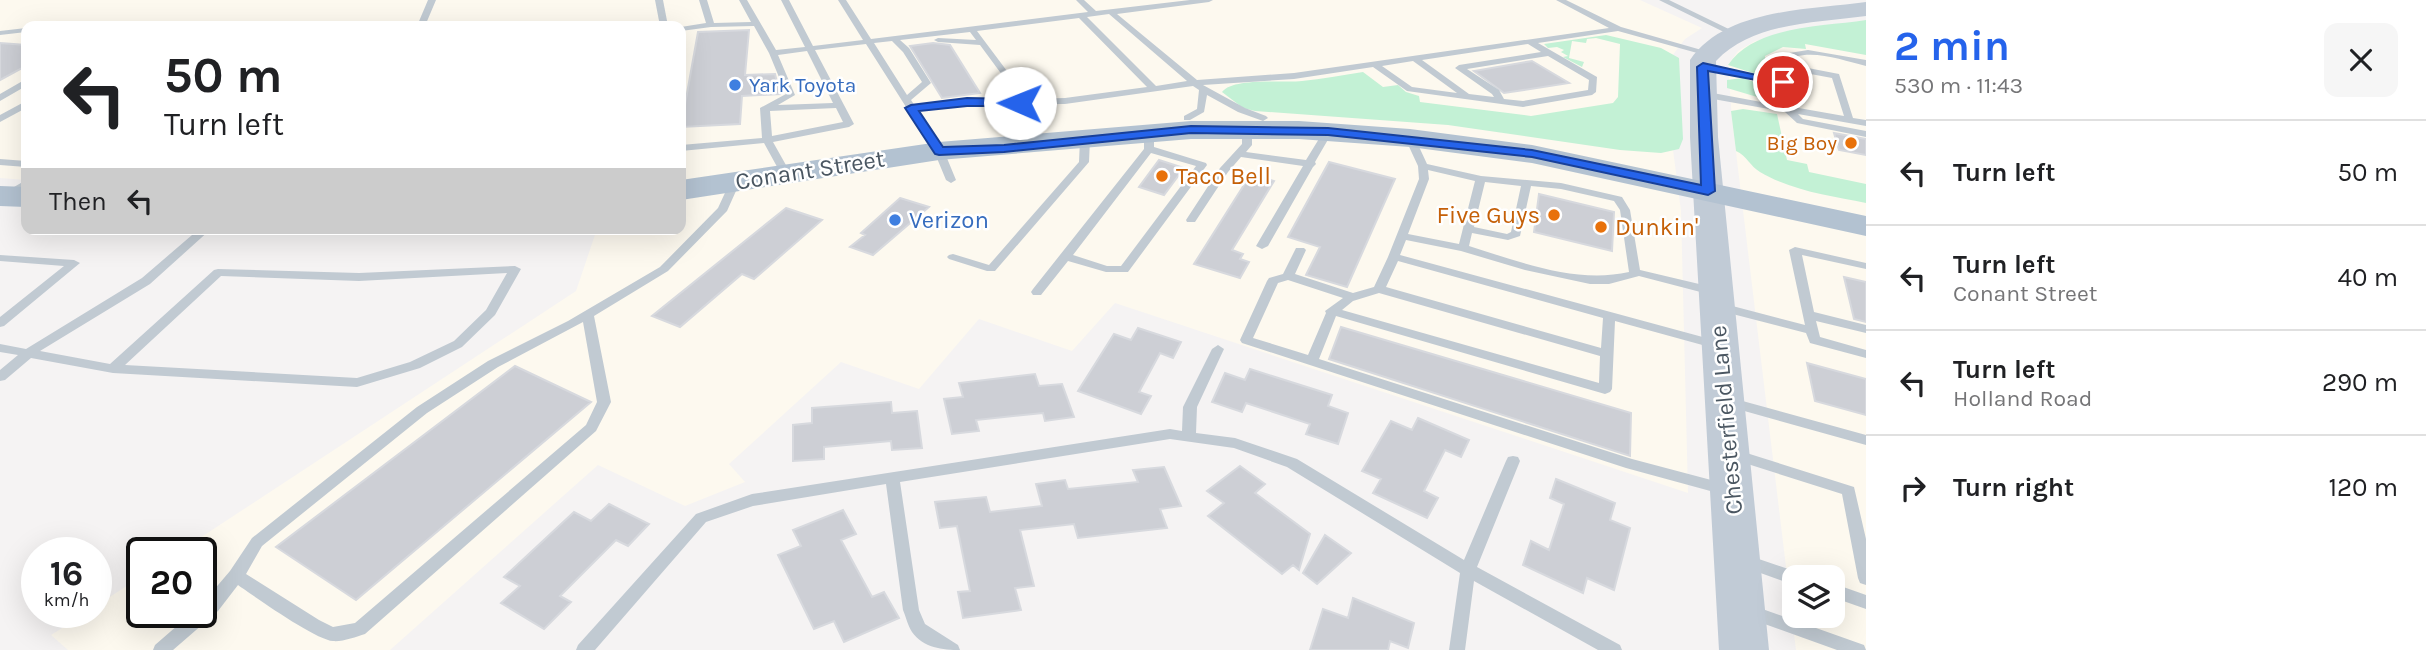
<!DOCTYPE html>
<html lang="en">
<head>
<meta charset="utf-8">
<style>
	body { margin:0; font-family:Karla,sans-serif; background:#f6f6f6; color:#202124; height:100vh; display:flex; flex-direction:column; font-size:26px; white-space:nowrap }
	* { box-sizing:border-box; margin:0 }
	p { font-size:23px; color:#757577 }
	.icon { flex:none; width:38px; height:38px; fill:none; stroke:currentColor; stroke-width:2; stroke-linecap:round; stroke-linejoin:round }
	.map { position:relative; flex:1; overflow:hidden }
	.details { display:flex; flex-direction:column; background:#fff; width:560px }
	.details>* { flex:none }
	.guide { position:absolute; left:21px; top:21px; width:665px; height:214px; border-radius:14px; box-shadow:0 7px 28px #0002; background:#fff; color:#202124; overflow:hidden }
	.controls { position:absolute; left:1782px; top:565px; display:grid; gap:14px }
	.controls a { display:grid; place-items:center; width:63px; height:63px; border-radius:14px; background:#fff; box-shadow:0 7px 28px #0002; font-size:35px }
	.speed { position:absolute; left:21px; top:537px; display:flex; gap:14px; font-size:35px; font-weight:700; text-align:center }
	.speed>* { display:grid; place-content:center; width:91px; height:91px; border-radius:50%; background:#fff; box-shadow:0 7px 28px #0002; line-height:1 }
	.speed small { font-size:18px; font-weight:400 }
	.speed .limit { border:4px solid #111; border-radius:10px; background:#fff; color:#111 }
	.pin { position:absolute; display:grid; place-items:center; width:60px; height:60px; color:#fff; margin:-30px; border:4px solid #fff; border-radius:50%; box-shadow:0 2px 7px #0007 }
	.me { position:absolute; width:77px; margin:-38px; rotate:271deg; stroke-linejoin:round; filter:drop-shadow(0 0 5px #0008) }
	.turn { display:flex; align-items:center; gap:24px; height:147px; padding:0 28px; font-size:32px }
	.turn .icon { width:91px; height:91px; stroke-width:2.5 }
	.turn b { display:block; font-size:49px; line-height:60px }
	.then { display:flex; align-items:center; height:66px; padding:0 28px; background:#0003; gap:14px; font-size:26px }
	.round { display:grid; place-items:center; flex:none; width:74px; height:74px; border-radius:14px; background:#f6f6f6 }
	.overview { display:flex; align-items:center; justify-content:space-between; height:119px; padding:0 28px }
	h1 { font-size:42px; font-weight:700; line-height:52px; color:#2563eb }
	ul { padding:0; list-style:none }
	li { display:flex; align-items:center; gap:21px; height:105px; padding:0 28px; border-top:2px solid #e0e0e0 }
	li div { flex:1 }
	li b { display:block; font-size:26px }
	li em { font-style:normal }
	main { display:flex; flex:1; min-height:0 }
	.map>svg:first-child { display:block }
	.commercial { fill:#fdf9ef; fill-rule:evenodd }
	.green { fill:#c3f1d5 }
	.building { fill:#cdcfd5; stroke:#d7d9de; stroke-width:2 }
	.lines { fill:none; stroke-linecap:round; stroke-linejoin:round }
	.lane { fill:#c1cad2; fill-rule:evenodd }
	.secondary { fill:#c1cbd6; fill-rule:evenodd }
	.primary { fill:#b3c2d1; fill-rule:evenodd }
	.route { fill:#2563eb; stroke:#184099; stroke-width:2 }
	.shop-dot { fill:#3f7fe0; stroke:#fff; stroke-width:2.5 }
	.food-dot { fill:#e8710a; stroke:#fff; stroke-width:2.5 }
	.labels { text-anchor:middle; dominant-baseline:central; stroke-width:5; stroke-linejoin:round; paint-order:stroke }
	.far-shop-label { font-size:21px; fill:#366cbe; stroke:#fff; text-anchor:start }
	.far-food-label { font-size:21px; fill:#c56008; stroke:#fff; text-anchor:end }
	.street-label { font-size:24px; fill:#4a5661; stroke:#fff }
	.food-label { font-size:24px; fill:#c56008; stroke:#fff; text-anchor:start }
	.shop-label { font-size:24px; fill:#366cbe; stroke:#fff; text-anchor:start }
</style>
</head>
<body>
<main>
<div class="map">
<svg width="1866" height="650" viewBox="0 0 1866 650">
	<rect width="100%" height="100%" fill="#f5f3f3"/>
	<path class="commercial" d="M0,0h1640l62,28 -17,11 -13,17v86l9,69 7,282 -573,-190 -43,48 -93,-32 -60,70 -78,-27 -112,102 16,18 -60,24 -87,-41 -208,185h-322l-17,-15 35,-22 10,-1v-6l46,-30v36h59v-59h-24l399,-262 21,-62h84v-203h-655v154l-26,-2z
		M1866,20v630h-70l-64,-531 -4,-54 10,-14 17,-10zM1794,578h38v38h-38z"/>
	<path class="green" d="M1866,20v35l-61,-11 1,5 -23,-2 -18,9 1,16 -13,1 -25,-8c27,-40 94,-38 138,-45z
		M1606,35l55,13 18,10 4,81 -4,10 -18,4 -41,-3 -172,-25 -193,-14 -12,-3 -21,-16c11,-15 62,-9 80,-11 20,-2 40,-6 61,-9l20,15 15,-2 8,7 13,4 1,6 111,14 82,-13 5,-6 2,-53 -24,-6 -9,1 -1,4 -14,-2 -3,17 15,4 -2,5 -19,-10 5,-1 -7,-4 3,-2 -7,-3 -9,1 -4,-4z
		M1743,78l26,9 5,15 -47,-14v-8z
		M1743,109l34,5 10,46 20,4 2,8 57,12v19c-35,-7 -74,-12 -106,-31 -10,-6 -13,-16 -24,-21l-5,-40z"/>
	<path class="building" d="M749,30l-4,45 30,-1 5,20 -38,2 -2,28 -59,3 17,-95z
		M0,43l26,2v21l-26,14z
		M933,43l17,2 30,48 -38,5 -32,-52z
		M1532,61l37,22 -65,10 -30,-22z
		M1834,133l32,6v16l-27,-5z
		M1159,160l25,8 -20,27 -25,-8z
		M1329,162l66,17 -48,108 -41,-12 14,-28 -32,-10z
		M1251,174l23,7 -42,69 11,4 -3,5 9,3 -9,16 -46,-14z
		M1539,194l75,18 -2,39 -78,-19z
		M900,198l29,9 -56,48 -23,-8 15,-12 -4,-2z
		M786,208l36,12 -68,59 -12,-5 -62,53 -28,-11z
		M1844,277l22,5v40l-12,-3z
		M1341,327l290,86 -1,43 -301,-97z
		M1138,328l43,14 -8,16 -13,-5 -21,39 12,4 -10,18 -63,-23 36,-57 17,6z
		M1807,363l59,16v36l-51,-14z
		M515,366l76,36 -235,198 -80,-53z
		M1250,369l82,26 -4,11 20,7 -10,31 -32,-10 4,-10 -64,-21 -4,9 -30,-10 13,-29 20,7z
		M1035,374l4,12 23,-2 12,33 -29,4 -2,-8 -67,7 3,11 -27,3 -8,-35 19,-2 -4,-14z
		M891,402l1,11 25,-2 5,37 -30,2 -1,-9 -67,6v12l-31,2v-36l19,-2v-15z
		M1418,418l51,22 -8,17 -16,-7 -21,41 14,7 -11,20 -54,-25 8,-14 -19,-8 29,-50 21,9z
		M1240,466l25,18 -10,9 55,41 -11,36 -6,-5 -11,9 -74,-58 16,-13 -17,-12z
		M1164,467l17,39 -21,3 7,19 -89,10 -4,-14 -54,6 14,56 -19,2 6,22 -58,8 -5,-26 12,-1 -13,-65 -17,2 -5,-26 51,-5 4,15 52,-6 -6,-22 29,-4 3,9 70,-7 -5,-12z
		M1556,479l59,24 -5,17 20,8 -16,62 -27,-12 -4,15 -60,-28 8,-24 18,9 15,-46 -14,-6z
		M609,504l40,20 -21,22 -12,-6 -56,56 11,6 -27,27 -43,-26 19,-17 -16,-9 70,-65 17,9z
		M843,510l13,24 -15,6 31,57 12,-5 15,26 -55,24 -10,-21 -20,8 -36,-74 23,-9 -8,-16z
		M1325,535l26,18 -34,31 -14,-11z
		M1353,598l61,25 -6,25 -18,-7 -2,9h-78l13,-41 25,9z"/>
	<g class="lines">
		<path class="lane" d="M428,0h8l-11,26h-8z
			M655,0h8l5,26h-8z
			M699,0h8l7,23 37,-1 -12,-22h8l29,50 29,-3 -24,-47h8l24,46 50,-6 -25,-40h8l25,39 217,-27 -12,-12h8l12,11 94,-11h23l-4,2 -92,12 80,66 97,-7 315,-45 -53,-28h10l55,27 91,26 -4,3 -90,-25 -80,12 59,34 -1,15 -4,3 -69,12 -116,-16 -34,-24 -79,12 -91,6 42,23 21,8 2,2 -5,3 -25,-9 -31,-17 -3,17 -14,8h-6v-4l13,-7 2,-19 -6,-4 -128,18 -98,1 -49,6 26,40 12,29 -5,3 -5,-3 -12,-29 -68,-107 -51,6 39,74 -5,3 -76,15 18,32 -5,3 -5,-3 -17,-31 -83,8v-6l81,-7 -2,-30 26,-14 -17,-41 -15,-27 -43,1 -30,4v-4l25,-4zM1109,14l78,67 -31,5 -69,-69zM1079,18l68,69 -82,11 -42,1 -4,-12 -42,-56zM970,32l6,8 -38,-2 -4,2 4,2 42,3 31,42 3,12h-47l-52,7 -4,-6 20,-17 -22,-35 -9,-8zM892,41l11,11 19,30 -15,13 -33,-52zM1528,44l13,8 -82,13 -4,3 37,26 2,3 -25,-3 -47,-34zM807,51l26,52 -55,2 17,-10 -17,-40zM1548,56l41,24 -1,10 -65,11 -19,-2 -5,-9 -32,-21zM1413,61l44,32 -45,-6 -30,-21zM836,108l7,14 -71,14 -2,-25z
			M1659,0h10l70,34 -7,2z
			M91,22l22,2 4,2h-55l4,-2z
			M26,28v4l-26,3v-4z
			M1808,50l58,10v6c-26,-6 -60,-20 -84,-3l57,11 14,44 13,2v6l-68,-12 5,5 63,12v6l-69,-14 -12,-11 -83,-15 -4,-3 4,-3 81,15 -4,-22 -76,-14 -4,-3 4,-3 74,14 -2,-18 8,-6zM1784,69l48,9 12,38 -51,-9z
			M26,79v7l-26,15v-7z
			M26,101v7l-26,14v-7z
			M1247,126l5,3v16l-6,7 60,8 19,-31h6l2,2 -18,31 1,2 -3,3 -45,79 -6,3 -6,-3 47,-80 -62,-9 -13,15 -33,50h-8l-1,-2 34,-52 22,-24v-15z
			M1149,131l5,3v13l52,16 1,2 -79,107h-22l-38,-11 -27,34h-8l-2,-3 2,-3 111,-140v-15zM1151,153l45,13 -75,100h-14l-34,-11z
			M1410,135l5,3 12,26 54,12 80,7 61,14 8,13 10,60 76,18 2,3 -6,4 -73,-19 -30,8h-19l-65,-14 -64,-19 -55,-11 -6,15 321,87 2,3 -6,4 -102,-28 -3,68 -2,3 -5,2 -269,-78 -17,43 313,100 98,26 2,4 -2,4 -5,2 -99,-27 -384,-125 -2,-3 27,-59 2,-3 14,-4 13,-26h8l2,2 -11,24 58,19 21,-6 14,-30 31,-78 -1,-13 -13,-28zM1428,170l47,11 -16,63 -51,-10 21,-55zM1485,182l36,4 -10,46 -4,2 -33,-7zM1531,186l30,3 53,12 6,9 9,62c-53,12 -109,-10 -160,-26l3,-13 36,7 12,-4zM1398,261l205,57 -2,30 -215,-61zM1288,280l55,18 -18,13 1,2 -18,42 -55,-17 25,-55zM1379,293l221,63 -1,27 -257,-73 11,-9z
			M1085,136l5,3 -1,23 -94,109h-8l-38,-12 -2,-2 2,-2 4,-1 36,11 90,-103 1,-23z
			M0,159l26,2v6l-26,-2z
			M735,179l5,3 -13,29 -59,60 -74,45 17,86 -15,29 -231,203c-9,3 -23,8 -32,7 -17,-1 -78,-44 -95,-56l-20,26 -45,39h-20l2,-5 38,-33h8v-7l29,-34 22,-33 165,-131 71,-46 80,-40 92,-54 58,-59 12,-26zM583,322l14,80 -11,23 -231,198 -22,4 -14,-7 -73,-46 16,-28 165,-133 71,-46z
			M26,180v7l-16,11h-8v-4z
			M199,229h12l-61,55 -110,67 70,13 104,-94 4,-1 141,4 156,-7 6,3 -26,46 -33,32 -42,21 -63,19 -244,-14 -82,-15 -26,22 -5,1v-11l18,-15 -18,-3v-8l26,5 116,-71zM507,273l-21,37 -32,31 -44,21 -53,16 -232,-13 96,-89 138,5z
			M1795,247l71,16v6l-64,-14 12,57 52,13v8l-50,-12 4,16 46,13v8l-56,-15 -4,-10 -89,-23 -2,-3 6,-4 84,22 -16,-75z
			M0,255l74,5 6,3 -76,63 -4,1v-10l64,-51 -64,-5z
			M1218,345l6,4 -27,58 -1,26 39,5 62,21 167,101 42,-99 2,-4 5,-1 5,1 2,4 -43,106 143,78 2,5h-24l-124,-69 -9,69h-16l11,-77 -173,-106 -53,-19 -64,-9 -270,43 19,128 6,14 33,21 2,5c-17,0 -37,-2 -48,-18 -4,-6 -6,-15 -9,-22l-17,-126 -133,22 -47,16 -111,128h-19l2,-5 118,-131 56,-20 418,-65 12,2 1,-24 29,-58z
			M1728,397l138,38v10l-143,-40 -2,-3 2,-3z
			M1737,450l117,37 12,52v46l-6,-2 -2,-5 -16,-84 -110,-35 -2,-4 2,-4z
			M1747,555l53,18 2,5h-8v7l-53,-19 -2,-5 2,-5z
			M1832,583l34,12v14l-34,-12z
			M1751,605l113,40 2,5h-29l-92,-33 -2,-5 2,-5z"/>
		<path class="secondary" d="M1866,2v14c-50,7 -113,6 -150,45l2,76 51,513h-50l-29,-513v-77c36,-52 120,-50 176,-58z"/>
		<path class="primary" d="M1191,121h108l111,8 122,16 334,71v20l-334,-73 -122,-16 -111,-8h-108l-252,21 -258,40v-20l258,-38z
			M0,186l26,1v20l-26,-1z"/>
	</g>
	<path class="route" d="M1703,63l85,19 -5,3 -75,-14 7,120 -7,4 -176,-38 -204,-22 -137,-2 -187,19 -65,3 -4,-1 -30,-46 6,-3 56,-7 53,1 6,4 -6,3h-53l-48,5 24,36 61,-2 187,-19 137,2 204,22 169,35 -4,-118z"/>
	<g class="shop-dot">
		<circle cx="735" cy="85" r="7"/>
		<circle cx="895" cy="220" r="7"/>
	</g>
	<g class="food-dot">
		<circle cx="1851" cy="143" r="7"/>
		<circle cx="1162" cy="176" r="7"/>
		<circle cx="1554" cy="215" r="7"/>
		<circle cx="1601" cy="227" r="7"/>
	</g>
	<g class="labels">
		<g class="far-shop-label">
			<text x="749" y="85">Yark Toyota</text>
		</g>
		<g class="far-food-label">
			<text x="1837" y="143">Big Boy</text>
		</g>
		<g class="street-label">
			<text transform="translate(810 170) rotate(-9)">Conant Street</text>
			<text transform="translate(1726 420) rotate(-95)">Chesterfield Lane</text>
		</g>
		<g class="food-label">
			<text x="1176" y="176">Taco Bell</text>
			<text x="1540" y="215" text-anchor="end">Five Guys</text>
			<text x="1615" y="227">Dunkin'</text>
		</g>
		<g class="shop-label">
			<text x="909" y="220">Verizon</text>
		</g>
	</g>
</svg>
<div class="controls">
<a><svg class="icon" aria-label="layers" viewBox="0 0 24 24"><path d="M12 4l9 5-9 5-9-5zM3 14l9 5 9-5"/></svg></a>
</div>
<div class="speed"><div>16<small>km/h</small></div><div class="limit">20</div></div>
<div class="pin" style="left:1783px;top:82px;background:#d93025"><svg class="icon" aria-label="arrive" viewBox="0 0 24 24"><path d="M6 21V4h12l-3 4 3 4H6"/></svg></div>
<svg class="me" style="left:1020px;top:103px" viewBox="-20 -20 40 40"><circle r="19" fill="#fff"/><path d="M0-13L10 11 0 6-10 11z" fill="#2563eb"/></svg>
<div class="guide">
<div class="turn"><svg class="icon" aria-label="left" viewBox="0 0 24 24"><path d="M17 20v-9H6M10 6l-5 5 5 5"/></svg><div><b>50 m</b>Turn left</div></div>
<div class="then">Then<svg class="icon" aria-label="left" viewBox="0 0 24 24"><path d="M17 20v-9H6M10 6l-5 5 5 5"/></svg></div>
</div>
</div>
<section class="details">
<div class="overview"><div><h1>2 min</h1><p>530 m · 11:43</p></div><a class="round"><svg class="icon" aria-label="close" viewBox="0 0 24 24"><path d="M6 6l12 12M18 6L6 18"/></svg></a></div>
<ul>
<li><svg class="icon" aria-label="left" viewBox="0 0 24 24"><path d="M17 20v-9H6M10 6l-5 5 5 5"/></svg><div><b>Turn left</b></div><em>50 m</em></li>
<li><svg class="icon" aria-label="left" viewBox="0 0 24 24"><path d="M17 20v-9H6M10 6l-5 5 5 5"/></svg><div><b>Turn left</b><p>Conant Street</p></div><em>40 m</em></li>
<li><svg class="icon" aria-label="left" viewBox="0 0 24 24"><path d="M17 20v-9H6M10 6l-5 5 5 5"/></svg><div><b>Turn left</b><p>Holland Road</p></div><em>290 m</em></li>
<li><svg class="icon" aria-label="right" viewBox="0 0 24 24"><path d="M7 20v-9h11M14 6l5 5-5 5"/></svg><div><b>Turn right</b></div><em>120 m</em></li>
</ul>
</section>
</main>
</body>
</html>
